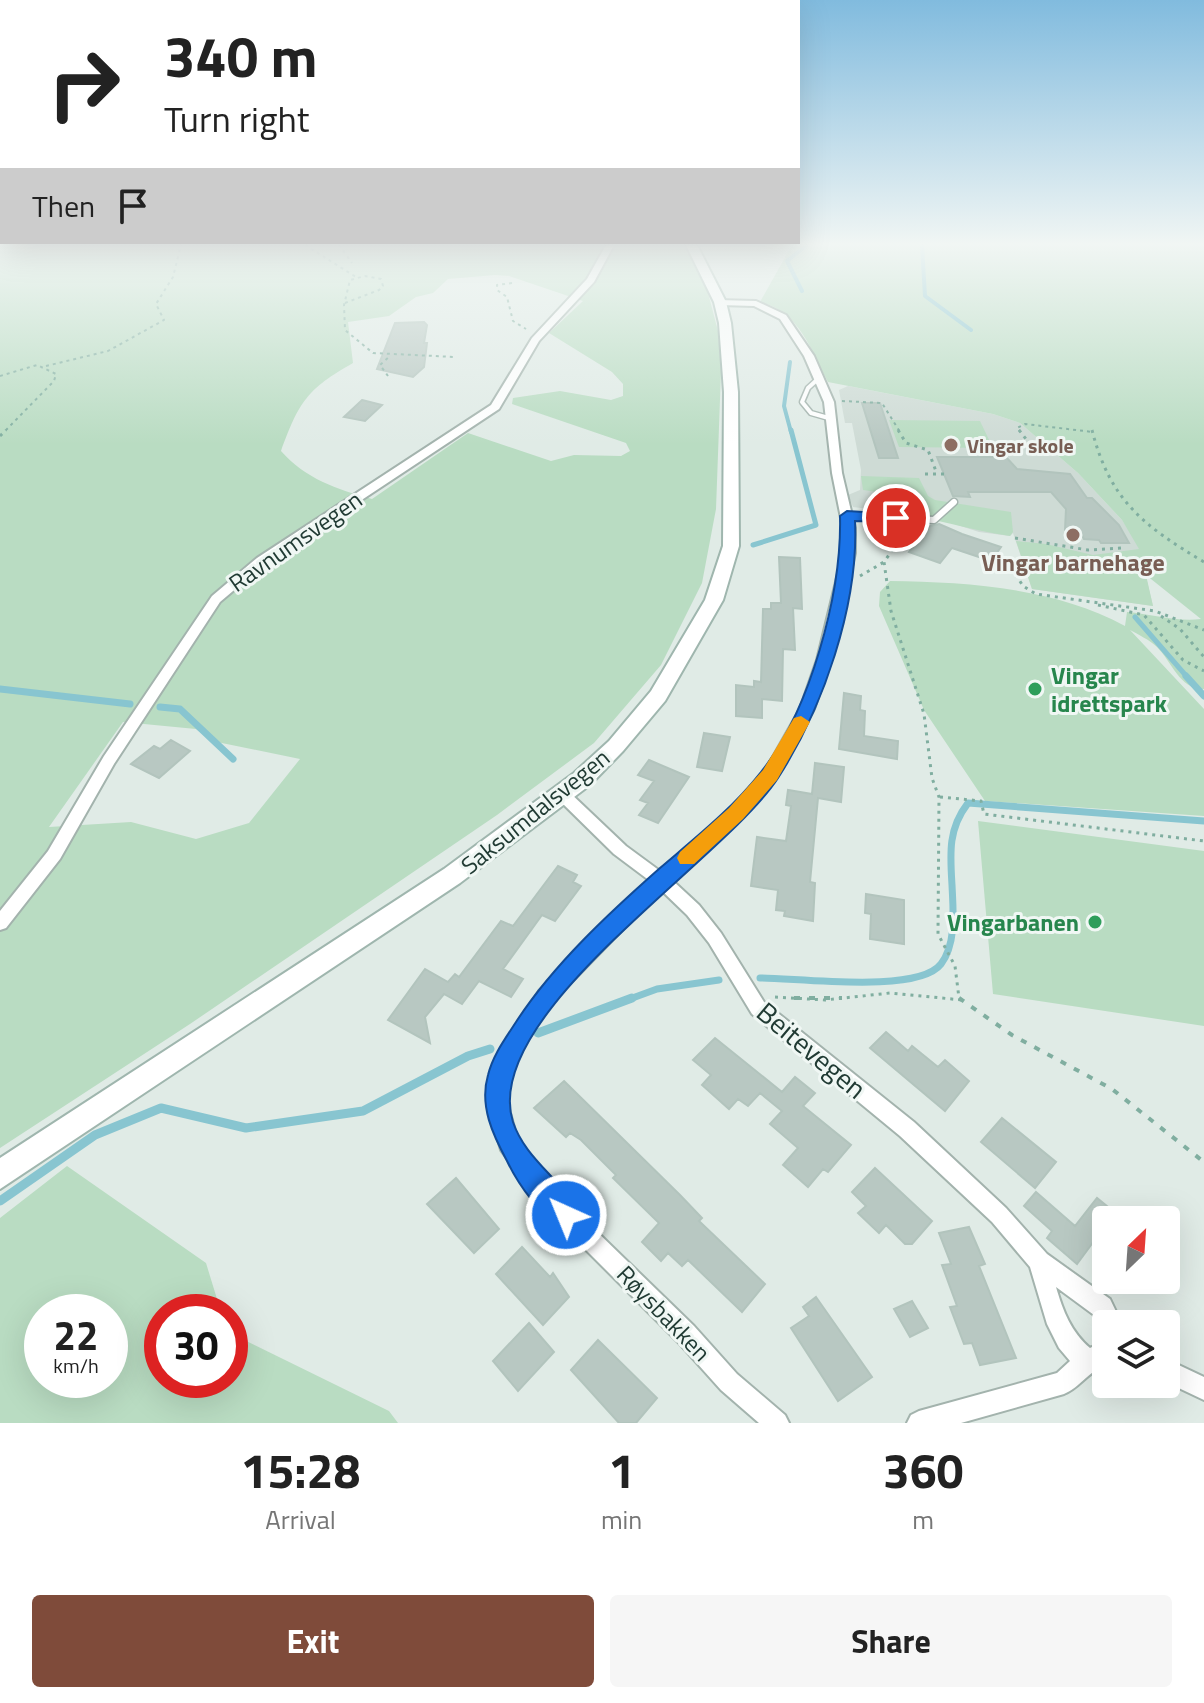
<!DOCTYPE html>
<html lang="en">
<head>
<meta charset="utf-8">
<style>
	body { margin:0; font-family:"Titillium Web",sans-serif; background:#f6f6f6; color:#222; height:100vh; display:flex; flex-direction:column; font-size:30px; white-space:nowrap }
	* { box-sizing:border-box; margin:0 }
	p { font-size:26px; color:#767676 }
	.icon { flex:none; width:44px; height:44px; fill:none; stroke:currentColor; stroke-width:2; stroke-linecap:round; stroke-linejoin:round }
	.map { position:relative; height:1423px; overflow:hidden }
	.drawer { display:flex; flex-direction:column; background:#fff; flex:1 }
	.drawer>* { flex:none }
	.hud { position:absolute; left:0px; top:0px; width:800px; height:244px; box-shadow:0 8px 32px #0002; background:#fff; color:#222; overflow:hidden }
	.needle { width:52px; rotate:25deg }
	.controls { position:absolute; left:1092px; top:1206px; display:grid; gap:16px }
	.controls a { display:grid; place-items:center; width:88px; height:88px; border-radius:8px; background:#fff; box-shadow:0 8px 32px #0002; font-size:40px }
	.speed { position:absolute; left:24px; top:1294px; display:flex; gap:16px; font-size:40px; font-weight:700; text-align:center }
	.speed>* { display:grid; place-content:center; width:104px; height:104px; border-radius:50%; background:#fff; box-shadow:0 8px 32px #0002; line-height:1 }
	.speed small { font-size:20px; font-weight:400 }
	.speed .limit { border:12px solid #d22; background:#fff; color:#111 }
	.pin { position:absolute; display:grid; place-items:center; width:68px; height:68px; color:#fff; margin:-34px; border:4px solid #fff; border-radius:50%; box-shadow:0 2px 8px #0007 }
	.me { position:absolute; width:88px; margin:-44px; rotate:316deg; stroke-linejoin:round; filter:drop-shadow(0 0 6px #0008) }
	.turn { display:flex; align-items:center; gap:28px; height:168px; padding:0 32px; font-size:36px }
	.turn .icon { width:104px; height:104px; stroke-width:2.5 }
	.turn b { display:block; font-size:56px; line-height:68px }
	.then { display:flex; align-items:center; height:76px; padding:0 32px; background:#0003; gap:16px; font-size:30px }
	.eta { display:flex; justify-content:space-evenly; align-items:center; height:136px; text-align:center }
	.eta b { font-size:48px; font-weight:700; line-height:56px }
	.button { display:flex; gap:16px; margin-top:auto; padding:16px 32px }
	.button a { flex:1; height:92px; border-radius:8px; background:#7f4b3a; color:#fff; font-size:32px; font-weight:700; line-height:92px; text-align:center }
	.button a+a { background:#f6f6f6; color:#222 }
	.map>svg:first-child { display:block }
	.built { fill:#cedbd5 }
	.green { fill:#b9dcc2; fill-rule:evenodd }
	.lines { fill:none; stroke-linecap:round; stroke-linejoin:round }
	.stream-far3 { stroke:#88c5d0; stroke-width:4 }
	.stream-far2 { stroke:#88c5d0; stroke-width:5 }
	.stream-far1 { stroke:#88c5d0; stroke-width:7 }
	.stream { stroke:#88c5d0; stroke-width:9 }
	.building { fill:#b8c8c2; stroke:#b2c4bd; stroke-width:2 }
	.service-far1-casing { stroke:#a3b3ad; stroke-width:7 }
	.service-casing { stroke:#a3b3ad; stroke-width:9 }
	.minor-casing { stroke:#a3b3ad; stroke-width:4 }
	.secondary-casing { stroke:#9fb6ae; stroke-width:4 }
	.path-far2 { stroke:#80aea0; stroke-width:2; stroke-dasharray:3 4; stroke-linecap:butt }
	.path-far1 { stroke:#80aea0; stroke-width:3; stroke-dasharray:3 5; stroke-linecap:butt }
	.path { stroke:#80aea0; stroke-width:4; stroke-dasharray:6 9; stroke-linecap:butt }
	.service-far1 { stroke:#fff; stroke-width:4 }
	.service { stroke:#fff; stroke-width:6 }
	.minor { fill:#fff; fill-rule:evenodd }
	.secondary { fill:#fff; fill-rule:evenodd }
	.route { fill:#1a73e8; stroke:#114b97; stroke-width:2 }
	.slow { fill:#f59e0b }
	.education-dot { fill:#8d6e63; stroke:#f0f7f4; stroke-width:3 }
	.leisure-dot { fill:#2e9e5b; stroke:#f0f7f4; stroke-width:3 }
	.labels { text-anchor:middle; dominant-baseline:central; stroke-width:6; stroke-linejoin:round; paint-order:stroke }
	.far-education-label { font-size:20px; font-weight:bold; fill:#785e54; stroke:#f0f7f4; text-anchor:start }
	.street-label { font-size:24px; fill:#213b34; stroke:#f0f7f4 }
	.education-label { font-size:24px; font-weight:bold; fill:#785e54; stroke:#f0f7f4 }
	.leisure-label { font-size:24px; font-weight:bold; fill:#27864d; stroke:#f0f7f4; text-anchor:start }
	.near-street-label { font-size:28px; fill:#213b34; stroke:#f0f7f4 }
</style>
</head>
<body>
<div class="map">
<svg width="1204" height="1423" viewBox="0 0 1204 1423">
	<rect width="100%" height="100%" fill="#e0ebe6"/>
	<path class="built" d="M848,386l145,28 27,9 58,50 44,47 16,24 15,62 -121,-17 -19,-56 -3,3 -31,-4 -46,-15 -80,-10 -5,-12 12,-5 1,-20 -9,-47h-7l-6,-33z"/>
	<path class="green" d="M0,245h686l21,44 11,42 3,41 -5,137 -14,74 -41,82 -67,78 -97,72 -307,209 -190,124zM495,275l14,1 74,25 -34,32 63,39 11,12v12l-12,4 -51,-9 -47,7 -1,6 114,39 4,8 -9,5 -47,-1 -23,6 -83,-28 -96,66c-36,-10 -66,-20 -91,-48 18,-49 26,-62 72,-88l-5,-41 41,-6 27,-19 17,-4 15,-14zM123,722l73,7 16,12 88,18 -51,64 -53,16 -65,-17 -82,5z
		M792,245h412v444c-24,1 -32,-27 -47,-42 -7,-7 -20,-13 -27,-17l74,79v107l-219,-15 -61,-91 -45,-104 1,-14 10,-11c79,1 166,7 235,45l2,-14c25,2 49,10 74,7l-55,-44 7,31 -121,-17 -16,-48 30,3 47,11 46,-6 -17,-29 -44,-47 -58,-50 -27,-9 -165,-32c-17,-32 -29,-71 -68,-80z
		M889,420l91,1 13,27 -94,-1z
		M861,476l58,2 9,18 7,4 76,12 2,20 -3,4c-41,-6 -78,-19 -118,-23l-1,-19 -28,-4z
		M978,821l226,30v175l-211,-32z
		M67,1166l139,97 15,49h-59v68h68v-47l159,78 9,12h-398v-205zM42,1312h68v68h-68z"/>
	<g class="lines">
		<path class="stream-far3" d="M922,245l3,51 46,34
			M802,291l-15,-30 20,-16
			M790,362l-6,44 7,26"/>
		<path class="stream-far2" d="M753,545l63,-20 -25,-95
			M1135,617l53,61"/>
		<path class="stream-far1" d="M1186,676l18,20
			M0,689l130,15
			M160,707l20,2 53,50
			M760,978c38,0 158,16 181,-14 16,-21 12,-55 11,-79 -2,-32 -4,-56 16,-82l236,18
			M627,1000l30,-11 62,-9"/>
		<path class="stream" d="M538,1033l94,-35
			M0,1201l95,-66 66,-27 85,20 117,-17 105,-55 22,-7"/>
	</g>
	<path class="building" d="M424,322l3,3 -3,18h3l-3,24 -11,10 -36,-8 18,-46z
		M362,400l20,5 -17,16 -21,-4z
		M862,403h18l18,55h-19z
		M937,457h69l11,12 53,5 17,24h5l27,27 10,18h-28l-2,-3 -15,-1 -3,-6 -16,-3 1,-21 -15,-17h-83l2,5 -17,-1z
		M939,524l23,10 39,13 -10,14 -39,-13 -12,15 -31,-11 21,-26z
		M779,557l21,1 2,51 -9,-1 2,42 -12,-1 -1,52 -20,-2v19l-26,-2v-31l18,2v-6l7,1 2,-73h8v-6h10z
		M844,693l17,3 -1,14 5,1 -1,25 34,5 -1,18 -58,-10z
		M704,733l26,4 -8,34 -25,-4z
		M171,740l19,11 -31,27 -28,-14 23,-18 6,3z
		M649,760l40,17 -31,46 -19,-8 9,-12 -8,-3 14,-19 -16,-6z
		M815,763l29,4 -3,35 -23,-4 -8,84 5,1 -2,38 -29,-5 1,-5 -9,-1 2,-20 -27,-4 6,-49 29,4 5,-35 -5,-1 2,-15 24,4z
		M558,866l19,9 -4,7 8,4 -26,35 -13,-6 -39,54 20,10 -12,18 -32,-16 -17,23 -18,-10 -19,23 5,26 -42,-23 37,-51 23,13 7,-8 4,3 42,-56 12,5z
		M866,894l38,6v44l-34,-5 1,-25 -6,-1z
		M886,1032l22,19 4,-5 26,21 7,-7 24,21 -24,30 -75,-63z
		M715,1038l67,54 13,-15 20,16 -12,13 48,39 -23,27 -5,-3 -15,18 -25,-22 15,-17 -28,-24 12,-13 -22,-18 -12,13 -10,-7 -9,10 -27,-24 9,-10 -18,-15z
		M564,1081l116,114 22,23 -3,3 66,63 -23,28 -54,-52 -6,6 -14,-13 -7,8 -19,-19 17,-19 -46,-45 3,-3 -35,-35 -11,-7 -4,4 -32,-29z
		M1002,1118l54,44 -21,26 -54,-46z
		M875,1168l57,53 -20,23h-7l-19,-19 -7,8 -21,-20 8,-7 -14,-14z
		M456,1178l43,51 -25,24 -47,-49z
		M1036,1192l39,34 22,-28 27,22h-18v32l-12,-11 -17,23 -30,-26 5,-7 -28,-25z
		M969,1227l16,37 -6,2 37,92 -36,7 -8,-22 -8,1 -14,-37 7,-1 -15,-41 9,-1 -12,-31z
		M522,1247l28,30 3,-4 16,24 -26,28 -47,-51z
		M816,1297l56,80 -34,24 -47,-73 18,-12 -6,-9z
		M912,1301l16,27 -18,9 -16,-28z
		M529,1323l25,29 -36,39 -25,-30z
		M598,1340l59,58 -21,25h-17l-48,-53z"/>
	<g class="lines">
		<g class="service-far1-casing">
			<path id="service-far1" d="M819,378l-11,10 -6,14 9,11 21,6"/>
		</g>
		<g class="service-casing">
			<path id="service" d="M847,516l87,4 20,-18"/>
		</g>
		<g class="minor-casing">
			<path id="minor" d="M606,245h8l-20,37 -55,59 -40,68 -234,155 -45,38 -106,162 -54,95 -54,69 -6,2v-19l48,-60 56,-95 108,-160 45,-38 234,-153 41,-67 55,-59z
				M717,300l39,1 30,14 28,41 20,46 8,71 13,55v25l-24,107 -17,49 -37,66 -36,43 -69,62 27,25 22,28 43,69 150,120 92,86 41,46 63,45 12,25h-16v9l-3,-1 -9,-17 -38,-28c7,24 15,45 34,61l16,-8v25c-19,7 -25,22 -42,29l-103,29h-54l4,-8 8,-4 138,-38 13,-12 -11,-13 -12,-24 -17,-57 -38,-45 -92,-86 -148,-122 -43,-71 -22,-28 -26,-25 -110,113 -37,59 -6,16 -1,24 10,36 38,53 139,135 43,48 48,41 4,8h-30l-38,-33 -43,-48 -137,-137 -40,-55 -14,-48 3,-24 9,-26 40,-61 111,-110 -36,-27 -56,-55 -3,-4 3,-4h10l58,55 34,25 71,-61 34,-39 35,-62 17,-49 26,-107v-25l-11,-55 -8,-71 -20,-46 -24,-37 -26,-13 -34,-1 -4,-3z
				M1166,1359l38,18v23l-38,-18z"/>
		</g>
		<g class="secondary-casing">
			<path id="secondary" d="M686,245h11l29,57 5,21 7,69 1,154 -16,54 -58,101 -42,50 -33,34 -130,98 -460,306v-31l444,-289 130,-96 35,-32 42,-50 54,-91 18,-54 1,-154 -5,-69 -5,-21z"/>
		</g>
		<path class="path-far2" d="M305,245l51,32
			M339,245l13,18
			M512,283l-15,2v5l10,7 6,24 13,8
			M345,303l34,-13 4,-4 -2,-7 -16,-3 -15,4 -6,25 1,25 28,23 82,4
			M46,366l62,-15 56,-31 -8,-16 17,-27 8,-32
			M0,376l37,-11 19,9 -2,7 -50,51
			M388,376l-8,-11 9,-8
			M842,401l40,2 18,29
			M1021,432l-4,-4 8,-4 68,8"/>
		<path class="path-far1" d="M898,430l8,13 22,7 9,24
			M1019,430l7,9 -7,8
			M1092,430c18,71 52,96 112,132
			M0,436l6,-6
			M925,474h19
			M1015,538l73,12 33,-2
			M893,549l-9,13 7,49 33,103 8,64 7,19 -1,137 17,32 4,32
			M1007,561l16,25 13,8 119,17 49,19
			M860,576l24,-14
			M1098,605l46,10 39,45 21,11
			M1161,616l19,13 24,28
			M940,797l41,4 3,13 220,27
			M775,997l50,3 65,-7 72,7"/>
		<path class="path" d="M794,998h48
			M959,998l53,37 100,54 92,73"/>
		<use href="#service-far1" class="service-far1"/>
		<use href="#service" class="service"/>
		<use href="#minor" class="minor"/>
		<use href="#secondary" class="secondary"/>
	</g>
	<linearGradient id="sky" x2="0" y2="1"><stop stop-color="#81bbde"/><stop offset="0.55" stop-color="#f1f6f4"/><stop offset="1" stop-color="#f1f6f4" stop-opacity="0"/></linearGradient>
	<rect width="1204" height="444" fill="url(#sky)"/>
	<path class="route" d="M847,511l49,3 7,4 -7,4 -41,-1c4,84 -32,187 -77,257 -53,82 -299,237 -265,344 13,39 52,59 66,93l-4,9 -9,4c-25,-10 -48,-44 -59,-67 -14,-26 -28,-55 -19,-86 5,-20 17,-36 28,-53 37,-57 93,-109 144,-154 35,-30 72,-59 101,-96 49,-61 81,-179 79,-256z"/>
	<path class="slow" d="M801,716l9,6 -33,58 -34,39 -49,45h-14l-3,-6 3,-6 49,-44 34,-38 31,-52z"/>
	<g class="education-dot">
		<circle cx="951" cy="445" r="8"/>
		<circle cx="1073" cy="535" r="8"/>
	</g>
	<g class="leisure-dot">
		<circle cx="1035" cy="689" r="8"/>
		<circle cx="1095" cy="922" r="8"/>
	</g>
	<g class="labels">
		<g class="far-education-label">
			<text x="967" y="445">Vingar skole</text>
		</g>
		<g class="street-label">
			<text transform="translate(295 541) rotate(-35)">Ravnumsvegen</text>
			<text transform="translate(535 811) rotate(-39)">Saksumdalsvegen</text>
			<text transform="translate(664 1313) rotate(46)">Røysbakken</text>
		</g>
		<g class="education-label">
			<text x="1073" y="562">Vingar barnehage</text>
		</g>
		<g class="leisure-label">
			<text x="1051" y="675">Vingar<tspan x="1051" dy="28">idrettspark</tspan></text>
			<text x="1079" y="922" text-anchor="end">Vingarbanen</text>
		</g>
		<g class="near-street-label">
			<text transform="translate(812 1050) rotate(40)">Beitevegen</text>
		</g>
	</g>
</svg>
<div class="controls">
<a><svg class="needle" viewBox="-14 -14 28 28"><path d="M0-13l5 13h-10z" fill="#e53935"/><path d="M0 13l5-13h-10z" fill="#767676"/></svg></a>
<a><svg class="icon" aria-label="layers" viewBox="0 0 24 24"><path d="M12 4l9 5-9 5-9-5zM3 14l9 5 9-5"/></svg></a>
</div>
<div class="speed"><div>22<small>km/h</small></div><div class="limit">30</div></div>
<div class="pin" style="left:896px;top:518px;background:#d93025"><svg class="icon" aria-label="arrive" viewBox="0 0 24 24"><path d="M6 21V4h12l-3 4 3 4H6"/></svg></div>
<svg class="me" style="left:566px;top:1215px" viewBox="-20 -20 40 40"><circle r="17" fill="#1a73e8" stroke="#fff" stroke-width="3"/><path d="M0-11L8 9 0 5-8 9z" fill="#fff"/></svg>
<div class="hud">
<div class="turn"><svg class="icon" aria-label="right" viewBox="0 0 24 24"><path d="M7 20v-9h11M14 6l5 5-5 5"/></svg><div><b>340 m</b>Turn right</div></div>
<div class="then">Then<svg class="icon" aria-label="arrive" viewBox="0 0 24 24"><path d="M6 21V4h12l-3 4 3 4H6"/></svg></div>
</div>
</div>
<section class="drawer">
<div class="eta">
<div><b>15:28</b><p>Arrival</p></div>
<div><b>1</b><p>min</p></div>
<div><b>360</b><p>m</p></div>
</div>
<div class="button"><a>Exit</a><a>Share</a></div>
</section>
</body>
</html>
